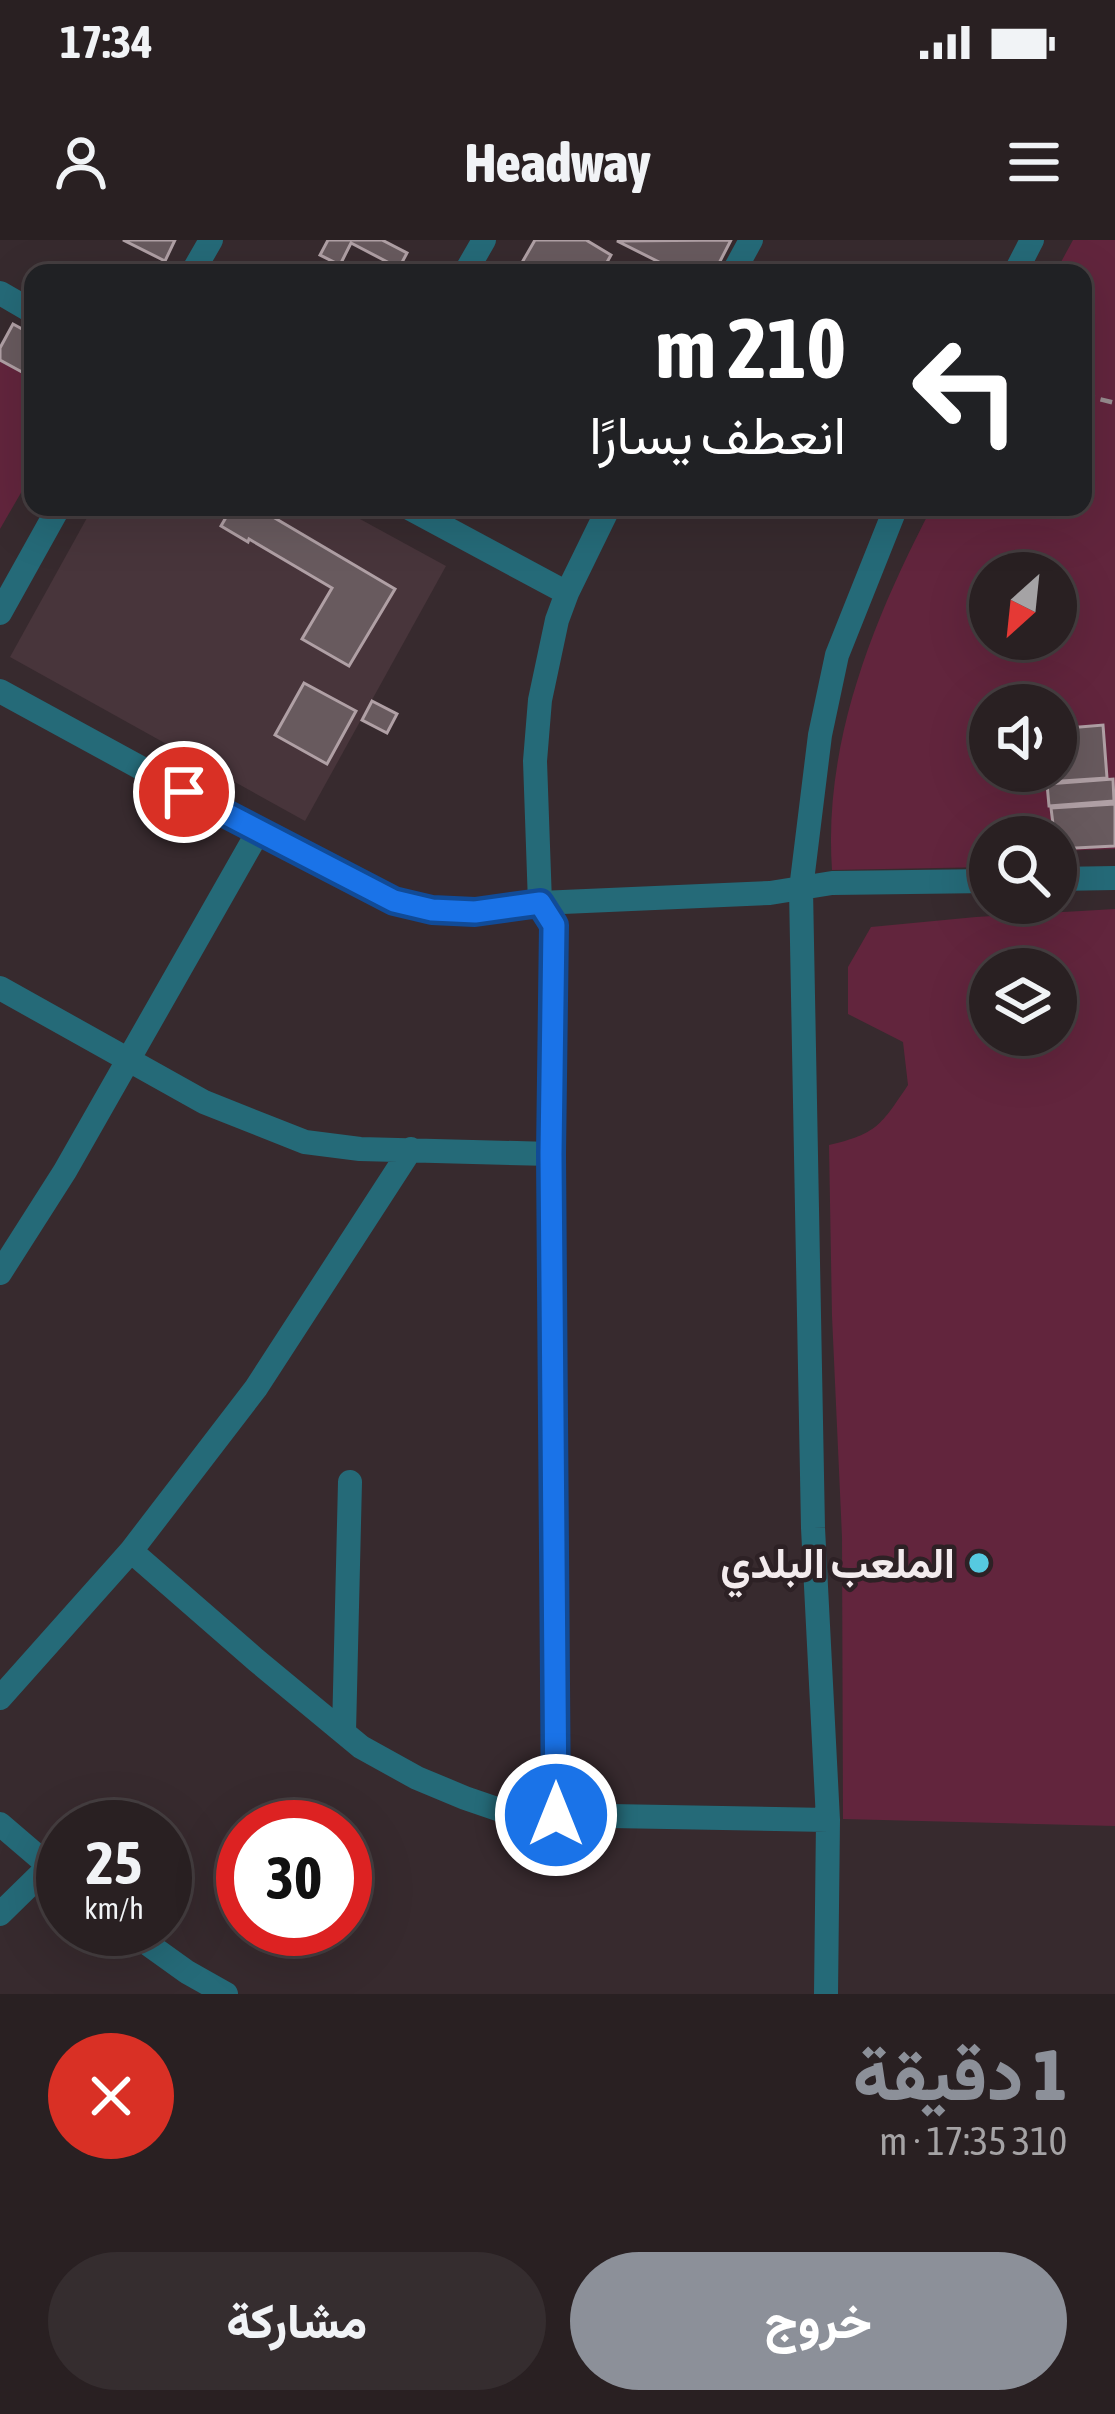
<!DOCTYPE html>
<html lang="ar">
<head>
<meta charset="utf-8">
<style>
	body { margin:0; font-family:"Asap Condensed",Vazirmatn,sans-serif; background:#352d2f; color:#f1f3f6; direction:rtl; height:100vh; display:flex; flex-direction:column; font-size:45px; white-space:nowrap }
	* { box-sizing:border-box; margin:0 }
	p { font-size:39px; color:#a5a3a5 }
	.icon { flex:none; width:66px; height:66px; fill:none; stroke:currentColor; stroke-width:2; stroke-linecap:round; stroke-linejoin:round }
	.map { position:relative; height:1754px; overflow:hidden; direction:ltr }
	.sheet { display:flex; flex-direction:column; background:#292022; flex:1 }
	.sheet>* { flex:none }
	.banner { position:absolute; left:24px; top:24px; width:1068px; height:252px; border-radius:24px; box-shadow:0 12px 48px #0002,0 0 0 3px #453e40; direction:rtl; background:#202124; color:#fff; overflow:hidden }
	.needle { width:78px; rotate:207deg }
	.controls { position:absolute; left:969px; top:312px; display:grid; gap:24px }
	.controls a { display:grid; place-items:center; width:108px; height:108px; border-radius:50%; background:#292022; box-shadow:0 12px 48px #0002,0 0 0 3px #453e40; font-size:60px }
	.speed { position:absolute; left:36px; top:1560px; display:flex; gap:24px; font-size:60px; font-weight:700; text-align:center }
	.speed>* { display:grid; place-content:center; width:156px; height:156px; border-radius:50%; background:#292022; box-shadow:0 12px 48px #0002,0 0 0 3px #453e40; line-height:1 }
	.speed small { font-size:30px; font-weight:400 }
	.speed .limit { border:18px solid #d22; background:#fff; color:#111 }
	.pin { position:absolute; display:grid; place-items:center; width:102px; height:102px; color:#fff; margin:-51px; border:6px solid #fff; border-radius:50%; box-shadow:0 3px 12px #0007 }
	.me { position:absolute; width:132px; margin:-66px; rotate:0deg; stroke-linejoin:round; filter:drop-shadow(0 0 9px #0008) }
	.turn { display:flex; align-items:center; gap:42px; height:252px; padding:0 48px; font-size:54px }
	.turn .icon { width:156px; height:156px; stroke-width:2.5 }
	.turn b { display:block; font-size:84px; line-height:102px }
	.round { display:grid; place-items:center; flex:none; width:126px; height:126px; border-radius:63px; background:#352d2f }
	.head { display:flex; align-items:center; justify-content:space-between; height:204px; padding:0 48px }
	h1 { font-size:72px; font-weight:800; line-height:90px; color:#8c9099 }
	.button { display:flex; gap:24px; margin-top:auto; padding:24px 48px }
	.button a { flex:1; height:138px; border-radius:72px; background:#8c9099; color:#fff; font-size:48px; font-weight:800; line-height:138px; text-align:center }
	.button a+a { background:#352d2f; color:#f1f3f6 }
	.status { display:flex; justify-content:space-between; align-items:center; height:84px; padding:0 60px; background:#292022; direction:ltr }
	.status svg { height:33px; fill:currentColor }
	header { display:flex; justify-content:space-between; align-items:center; height:156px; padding:0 48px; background:#292022; font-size:54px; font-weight:800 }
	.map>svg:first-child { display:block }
	.built { fill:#48353b }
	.green { fill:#62253d; fill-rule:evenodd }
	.building { fill:#685a5e; stroke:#b0a0a5; stroke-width:3 }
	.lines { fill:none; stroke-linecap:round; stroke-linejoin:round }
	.path { stroke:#978c8f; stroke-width:4.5; stroke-dasharray:12 6; stroke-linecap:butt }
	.street { stroke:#256a78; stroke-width:24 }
	.route-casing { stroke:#114b97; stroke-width:30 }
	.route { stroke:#1a73e8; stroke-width:21 }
	.poi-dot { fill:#56c9e0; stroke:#2d2125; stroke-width:4.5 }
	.labels { text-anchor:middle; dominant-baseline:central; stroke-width:9; stroke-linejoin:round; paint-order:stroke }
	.poi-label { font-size:42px; font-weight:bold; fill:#f3ebed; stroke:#2d2125; text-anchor:end }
</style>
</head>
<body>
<div class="status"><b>17:34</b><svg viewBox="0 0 49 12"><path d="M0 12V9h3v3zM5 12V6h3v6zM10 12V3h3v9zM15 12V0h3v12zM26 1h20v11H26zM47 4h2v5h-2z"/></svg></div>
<header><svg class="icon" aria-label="menu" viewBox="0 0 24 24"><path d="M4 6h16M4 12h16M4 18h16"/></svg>Headway<svg class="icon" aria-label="person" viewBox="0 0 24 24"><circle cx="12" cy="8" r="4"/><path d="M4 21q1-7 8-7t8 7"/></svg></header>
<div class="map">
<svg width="1115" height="1754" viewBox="0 0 1115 1754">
	<rect width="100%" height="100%" fill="#372a2e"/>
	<path class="built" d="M93,267h245l108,59 -141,255 -295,-164z"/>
	<path class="green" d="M1073,0h42v609l-59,2v-14h-66v30l-158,3c-9,-128 42,-252 100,-363h151v-234h-28zM990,333h66v66h-66zM990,465h66v66h-66z
		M0,120l33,18v94l-33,57z
		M1115,669v917l-272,-7 -1,-282 -10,-221 -3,-171c48,-11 52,-20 79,-60l-5,-43 -55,-28v-47l23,-40 105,-10zM1056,729v66h-66v-66z"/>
	<path class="building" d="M123,0h52l-10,21z
		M328,0h54l25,13 -8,15 -48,-25 -11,22 -20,-10z
		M535,0h51l25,15 -10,18h-70l-11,-7z
		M731,0l-17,33h-33l-64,-32z
		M13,84l20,11v43l-33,-18v-12z
		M232,267h24l139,82 -46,77 -47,-27 30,-51 -83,-49 -1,3 -27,-16z
		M304,443l52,28 -29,53 -52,-29z
		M372,461l25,13 -10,19 -25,-13z
		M1103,485l4,53 -60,4 -1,-11h10v-42z
		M1113,539l1,22 -65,5 -2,-22z
		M1115,564v42l-59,3 -5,-41z"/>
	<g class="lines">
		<path class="path" d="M1083,155l32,8"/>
		<path class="street" d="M192,33l19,-33
			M465,33l19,-33
			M733,33l18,-33
			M1015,33l17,-33
			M0,53l33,19
			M407,267l160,86
			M0,373l59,-106
			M0,451l258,141 136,69 38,9 42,2 66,-9 230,-10 62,-10 158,-2
			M1056,639l59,-1
			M0,748l204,114 101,40 55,7 191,5
			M0,1033l65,-102 193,-339
			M131,1311l125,109 105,87 56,31 48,20 38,13 52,4 273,5
			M0,1458l131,-147 125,-163 155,-239
			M344,1492l6,-250
			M555,1575l-4,-661 3,-229 -14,-22 -5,-142 5,-61 17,-80 10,-27 42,-86
			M0,1584l63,54
			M0,1674l49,-48
			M127,1689l60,43 39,22
			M826,1754l2,-174 -15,-292 -12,-639 19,-154 17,-80 59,-148"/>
	</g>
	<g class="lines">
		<g class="route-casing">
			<path id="route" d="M184,552l210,109 38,9 43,2 65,-9 14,22 -3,229 5,661"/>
		</g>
		<use href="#route" class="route"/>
	</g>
	<circle class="poi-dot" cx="979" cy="1323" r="12"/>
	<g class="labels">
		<g class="poi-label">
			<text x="955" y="1323">الملعب البلدي</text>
		</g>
	</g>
</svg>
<div class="controls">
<a><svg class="needle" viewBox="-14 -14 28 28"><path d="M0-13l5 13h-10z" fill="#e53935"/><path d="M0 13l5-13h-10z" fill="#a5a3a5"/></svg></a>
<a><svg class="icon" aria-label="sound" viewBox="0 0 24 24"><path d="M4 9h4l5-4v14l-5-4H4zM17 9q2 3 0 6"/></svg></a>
<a><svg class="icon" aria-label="search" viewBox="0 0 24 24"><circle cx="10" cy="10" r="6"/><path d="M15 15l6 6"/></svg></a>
<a><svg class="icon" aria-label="layers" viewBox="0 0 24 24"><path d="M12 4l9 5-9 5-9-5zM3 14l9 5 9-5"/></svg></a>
</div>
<div class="speed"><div>25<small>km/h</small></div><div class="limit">30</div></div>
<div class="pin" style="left:184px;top:552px;background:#d93025"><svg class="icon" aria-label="arrive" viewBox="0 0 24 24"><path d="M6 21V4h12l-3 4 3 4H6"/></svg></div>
<svg class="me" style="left:556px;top:1575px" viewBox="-20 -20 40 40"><circle r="17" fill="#1a73e8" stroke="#fff" stroke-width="3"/><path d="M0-11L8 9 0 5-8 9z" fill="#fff"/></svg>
<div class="banner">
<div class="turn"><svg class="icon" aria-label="left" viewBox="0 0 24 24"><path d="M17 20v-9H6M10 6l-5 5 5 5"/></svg><div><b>210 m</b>انعطف يسارًا</div></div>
</div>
</div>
<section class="sheet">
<div class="head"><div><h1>1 دقيقة</h1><p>310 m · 17:35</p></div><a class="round" style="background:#d93025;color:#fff"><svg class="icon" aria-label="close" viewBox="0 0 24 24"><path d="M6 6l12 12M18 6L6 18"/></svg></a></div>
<div class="button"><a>خروج</a><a>مشاركة</a></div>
</section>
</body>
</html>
